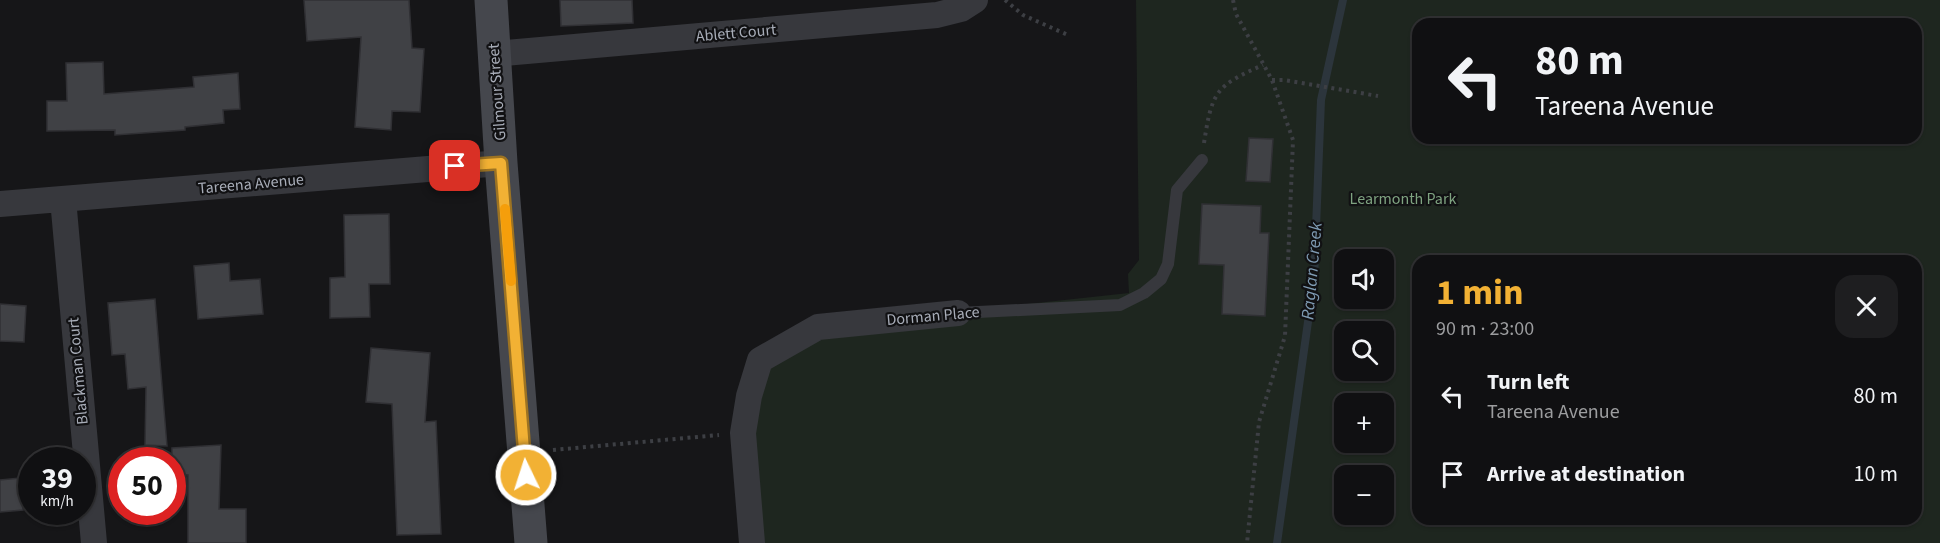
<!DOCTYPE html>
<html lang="en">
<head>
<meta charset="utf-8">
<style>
	body { margin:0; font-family:"Source Sans 3",sans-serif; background:#1e1e20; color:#f1f3f6; height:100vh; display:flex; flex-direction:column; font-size:22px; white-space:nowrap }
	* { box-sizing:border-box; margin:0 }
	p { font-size:20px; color:#9c9d9f }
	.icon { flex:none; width:33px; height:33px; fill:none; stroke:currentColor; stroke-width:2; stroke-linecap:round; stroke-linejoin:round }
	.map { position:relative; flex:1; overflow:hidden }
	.panel { position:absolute; left:1412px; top:255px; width:510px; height:270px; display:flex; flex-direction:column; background:#101012; border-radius:18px; box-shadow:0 2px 4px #0004,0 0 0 2px #303032 }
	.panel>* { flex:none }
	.hud { position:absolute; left:1412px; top:18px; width:510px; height:126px; border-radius:18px; box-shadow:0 2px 4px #0004,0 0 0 2px #303032; background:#101012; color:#f1f3f6; overflow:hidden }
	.controls { position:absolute; left:1334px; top:249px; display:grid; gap:12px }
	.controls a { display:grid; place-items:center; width:60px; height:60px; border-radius:12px; background:#101012; box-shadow:0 2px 4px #0004,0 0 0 2px #303032; font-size:30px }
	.speed { position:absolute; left:18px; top:447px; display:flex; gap:12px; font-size:30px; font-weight:700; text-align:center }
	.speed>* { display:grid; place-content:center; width:78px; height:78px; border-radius:50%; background:#101012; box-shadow:0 2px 4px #0004,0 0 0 2px #303032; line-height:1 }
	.speed small { font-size:15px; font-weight:400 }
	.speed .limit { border:9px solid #d22; background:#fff; color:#111 }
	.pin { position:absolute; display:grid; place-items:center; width:51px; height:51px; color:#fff; margin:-26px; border-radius:12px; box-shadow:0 3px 9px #0006 }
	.me { position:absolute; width:66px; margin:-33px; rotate:356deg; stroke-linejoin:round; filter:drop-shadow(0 0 4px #0008) }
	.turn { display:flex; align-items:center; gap:21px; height:126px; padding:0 24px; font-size:27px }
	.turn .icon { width:78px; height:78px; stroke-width:2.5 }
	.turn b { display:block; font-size:42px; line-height:51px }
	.round { display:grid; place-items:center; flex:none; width:63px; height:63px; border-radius:18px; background:#1e1e20 }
	.headline { display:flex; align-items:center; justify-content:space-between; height:102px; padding:0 24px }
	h1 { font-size:36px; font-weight:700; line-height:45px; color:#f2b134 }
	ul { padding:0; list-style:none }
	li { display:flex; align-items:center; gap:18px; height:78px; padding:0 24px }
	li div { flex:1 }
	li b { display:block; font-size:22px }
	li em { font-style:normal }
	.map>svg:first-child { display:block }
	.green { fill:#1e261f; fill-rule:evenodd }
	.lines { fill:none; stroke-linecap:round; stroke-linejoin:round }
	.stream { stroke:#2c353c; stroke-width:8 }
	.building { fill:#404145; stroke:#303034; stroke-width:1.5 }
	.path { stroke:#3d3f44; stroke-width:4; stroke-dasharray:3 4.5; stroke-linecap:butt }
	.service { stroke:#37383d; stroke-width:12 }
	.minor { stroke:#37383d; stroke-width:26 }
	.secondary { stroke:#45474d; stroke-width:33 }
	.route-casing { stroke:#9d7322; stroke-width:15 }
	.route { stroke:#f2b134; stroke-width:10 }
	.slow { stroke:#f59e0b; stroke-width:10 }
	.labels { text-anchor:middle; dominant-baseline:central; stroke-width:4.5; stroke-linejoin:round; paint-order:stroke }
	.street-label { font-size:16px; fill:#a8adb8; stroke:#111113 }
	.park-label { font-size:16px; fill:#7fa381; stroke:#111113 }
	.water-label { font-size:18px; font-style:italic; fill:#7f9bb3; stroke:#111113 }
</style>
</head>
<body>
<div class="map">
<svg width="1940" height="543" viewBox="0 0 1940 543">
	<rect width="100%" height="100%" fill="#161618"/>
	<path class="green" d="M1136,0h804v543h-1188l-9,-110 17,-73 58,-33 311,-34 -1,-19 11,-14zM1418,24h498v114h-498zM1344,260h39v38h-39zM1418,261h498v258h-498zM1344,332h39v38h-39zM1344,404h39v38h-39zM1344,476h39v38h-39z"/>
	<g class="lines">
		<path class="stream" d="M1277,543l37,-264 7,-179 22,-100"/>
	</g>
	<path class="building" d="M304,0h105l3,48 12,1 -4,63 -28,-1 -1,19 -36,-3 6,-90 -54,4z
		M560,0h72l1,23 -72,3z
		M103,62l1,32 90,-7 -1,-10 45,-4 2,36 -17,1 1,13 -39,4v3l-70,5v-5l-68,1v-30h20l-1,-38z
		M1249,138l24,1 -3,43 -24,-1z
		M1202,204l59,2 -1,27h9l-4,83 -43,-2 2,-49 -25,-1z
		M389,214l1,70h-21l1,33 -40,1v-40l15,-1 -1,-62z
		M229,263l1,18 30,-2 3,35 -65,5 -4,-53z
		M155,299l7,87 5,60 -22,-1 1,-58 -18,2 -3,-35 -13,1 -4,-52z
		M0,304l26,2 -2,36 -24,-1z
		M371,348l59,5 -5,69 11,-1 5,113 -44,1 -5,-131 -26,-2z
		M221,445l-2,64h27v34h-58v-68l-16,-1v-26z
		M20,478l3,32 -23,2v-32z"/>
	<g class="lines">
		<path class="path" d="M1005,0l18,15 45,20
			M1233,0l3,14 36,66 21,60 -8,196 -26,86 -12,121
			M1272,80h12l94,16
			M1204,143c8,-51 11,-57 59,-78
			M553,450l166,-15"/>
		<path class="service" d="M958,313l162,-8 24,-12 17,-14 7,-15 9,-74 25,-30"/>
		<path class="minor" d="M494,54l443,-39 24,-6 14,-9
			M63,199l31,344
			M0,204l501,-41
			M752,543l-9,-110 6,-37 11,-36 58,-33 140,-14"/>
		<path class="secondary" d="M491,0l10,163 30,380"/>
	</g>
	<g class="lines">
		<g class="route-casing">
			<path id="route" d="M455,166l46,-3 25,312"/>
		</g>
		<use href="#route" class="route"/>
		<path class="slow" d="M505,209l6,72"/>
	</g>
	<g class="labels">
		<g class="street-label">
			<text transform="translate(736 33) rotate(-5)">Ablett Court</text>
			<text transform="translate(497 92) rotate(-94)">Gilmour Street</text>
			<text transform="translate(251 184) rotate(-5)">Tareena Avenue</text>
			<text transform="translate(933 316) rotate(-5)">Dorman Place</text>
			<text transform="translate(78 371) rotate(-95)">Blackman Court</text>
		</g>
		<g class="park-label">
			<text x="1403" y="199">Learmonth Park</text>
		</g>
		<g class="water-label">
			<text transform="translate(1312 271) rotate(-85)">Raglan Creek</text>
		</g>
	</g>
</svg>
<div class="controls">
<a><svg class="icon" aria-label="sound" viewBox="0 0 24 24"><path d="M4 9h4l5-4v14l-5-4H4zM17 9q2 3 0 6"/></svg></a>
<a><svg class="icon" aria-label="search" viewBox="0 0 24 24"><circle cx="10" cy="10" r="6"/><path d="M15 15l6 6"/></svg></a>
<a>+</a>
<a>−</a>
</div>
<div class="speed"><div>39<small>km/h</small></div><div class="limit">50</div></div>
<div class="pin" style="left:455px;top:166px;background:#d93025"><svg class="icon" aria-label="arrive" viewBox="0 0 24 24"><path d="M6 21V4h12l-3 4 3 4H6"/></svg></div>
<svg class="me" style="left:526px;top:475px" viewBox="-20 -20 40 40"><circle r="17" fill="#f2b134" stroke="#fff" stroke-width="3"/><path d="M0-11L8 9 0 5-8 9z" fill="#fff"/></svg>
<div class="hud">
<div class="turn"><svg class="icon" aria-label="left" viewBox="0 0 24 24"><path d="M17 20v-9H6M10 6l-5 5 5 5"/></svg><div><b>80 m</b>Tareena Avenue</div></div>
</div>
<section class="panel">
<div class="headline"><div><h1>1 min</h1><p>90 m · 23:00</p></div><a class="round"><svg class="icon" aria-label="close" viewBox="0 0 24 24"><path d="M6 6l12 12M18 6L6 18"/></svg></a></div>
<ul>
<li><svg class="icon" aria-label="left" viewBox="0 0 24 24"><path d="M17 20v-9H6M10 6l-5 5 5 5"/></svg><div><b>Turn left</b><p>Tareena Avenue</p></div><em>80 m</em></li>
<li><svg class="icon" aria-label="arrive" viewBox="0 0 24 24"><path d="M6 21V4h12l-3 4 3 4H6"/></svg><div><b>Arrive at destination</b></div><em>10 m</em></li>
</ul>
</section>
</div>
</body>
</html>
